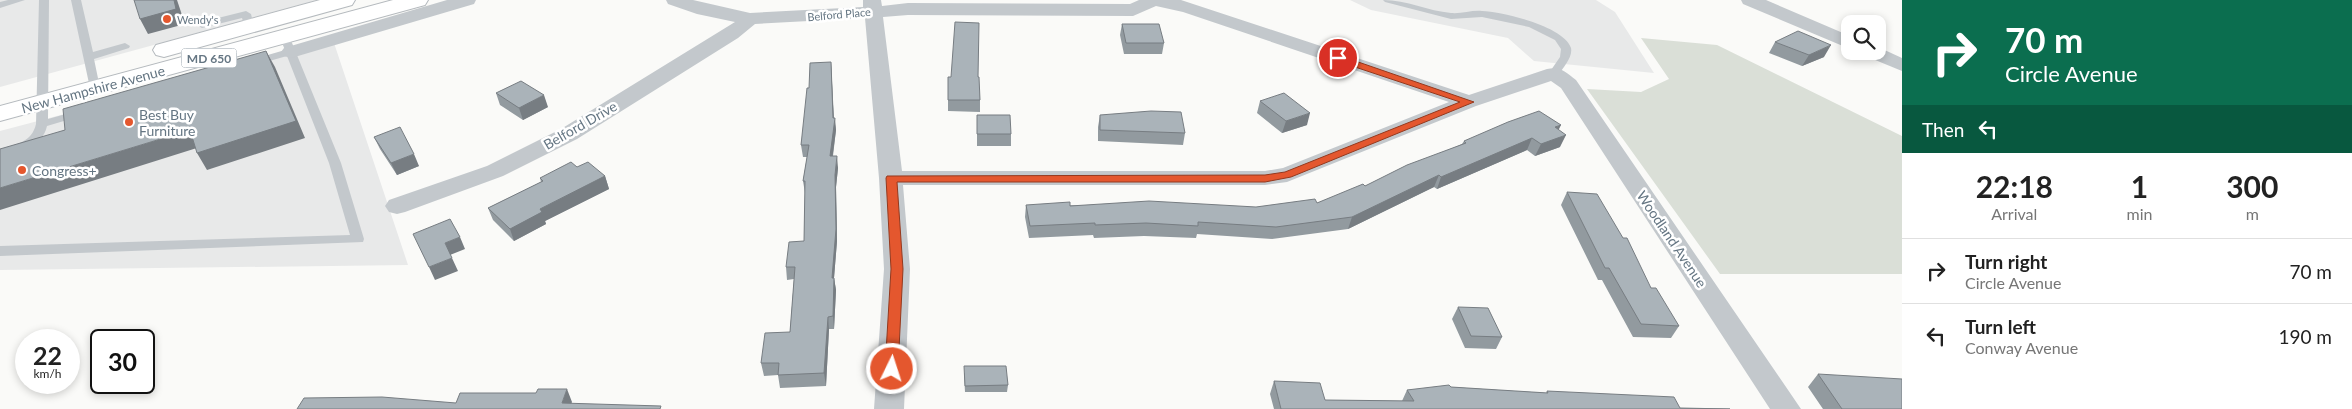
<!DOCTYPE html>
<html lang="en">
<head>
<meta charset="utf-8">
<style>
	body { margin:0; font-family:Lato,sans-serif; background:#f6f6f6; color:#222; height:100vh; display:flex; flex-direction:column; font-size:19px; white-space:nowrap }
	* { box-sizing:border-box; margin:0 }
	p { font-size:16px; color:#767676 }
	.icon { flex:none; width:28px; height:28px; fill:none; stroke:currentColor; stroke-width:2; stroke-linecap:round; stroke-linejoin:round }
	.map { position:relative; flex:1; overflow:hidden }
	.panel { display:flex; flex-direction:column; background:#fff; width:450px }
	.panel>* { flex:none }
	.hud { background:#0b6e4f; color:#fff; overflow:hidden }
	.fabs { position:absolute; left:1841px; top:15px; display:grid; gap:10px }
	.fabs a { display:grid; place-items:center; width:45px; height:45px; border-radius:10px; background:#fff; box-shadow:0 2px 8px #0003; font-size:25px }
	.speed { position:absolute; left:15px; top:329px; display:flex; gap:10px; font-size:25px; font-weight:700; text-align:center }
	.speed>* { display:grid; place-content:center; width:65px; height:65px; border-radius:50%; background:#fff; box-shadow:0 2px 8px #0003; line-height:1 }
	.speed small { font-size:12px; font-weight:400 }
	.speed .limit { border:2px solid #111; border-radius:8px; background:#fff; color:#111 }
	.pin { position:absolute; display:grid; place-items:center; width:42px; height:42px; color:#fff; margin:-21px; border:2px solid #fff; border-radius:50%; box-shadow:0 1px 5px #0007 }
	.me { position:absolute; width:55px; margin:-28px; rotate:4deg; stroke-linejoin:round; filter:drop-shadow(0 0 4px #0008) }
	.turn { display:flex; align-items:center; gap:18px; height:105px; padding:0 20px; font-size:22px }
	.turn .icon { width:65px; height:65px; stroke-width:2.5 }
	.turn b { display:block; font-size:35px; line-height:42px }
	.then { display:flex; align-items:center; height:48px; padding:0 20px; background:#0003; gap:10px; font-size:19px }
	.eta { display:flex; justify-content:space-evenly; align-items:center; height:85px; text-align:center }
	.eta b { font-size:30px; font-weight:700; line-height:35px }
	ul { padding:0; list-style:none }
	li { display:flex; align-items:center; gap:15px; height:65px; padding:0 20px; border-top:1px solid #e0e0e0 }
	li div { flex:1 }
	li b { display:block; font-size:19px }
	li em { font-style:normal }
	main { display:flex; flex:1; min-height:0 }
	.map>svg:first-child { display:block }
	.built { fill:#e8e9e9 }
	.green { fill:#dadfd7 }
	.lines { fill:none; stroke-linecap:round; stroke-linejoin:round }
	.primary-casing { stroke:#b5babe; stroke-width:2 }
	.service { fill:#c3c8cc; fill-rule:evenodd }
	.minor { fill:#c3c8cc; fill-rule:evenodd }
	.primary { fill:#fff; fill-rule:evenodd }
	.wall { fill:#929a9f }
	.shaded-wall { fill:#777d82 }
	.building { fill:#aab3b9; stroke:#777d82 }
	.route { fill:#e4572e; stroke:#94391e }
	.poi-dot { fill:#e4572e; stroke:#fff; stroke-width:2 }
	.labels { text-anchor:middle; dominant-baseline:central; stroke-width:5; stroke-linejoin:round; paint-order:stroke }
	.far-street-label { font-size:11px; fill:#657683; stroke:#fff }
	.far-poi-label { font-size:11px; fill:#657683; stroke:#fff; text-anchor:start }
	.shield { fill:#fff; stroke:#939fa8; stroke-width:1 }
	.shield-label { font-size:12px; font-weight:bold; fill:#657683 }
	.street-label { font-size:14px; fill:#657683; stroke:#fff }
	.poi-label { font-size:14px; fill:#657683; stroke:#fff; text-anchor:start }
</style>
</head>
<body>
<main>
<div class="map">
<svg width="1902" height="409" viewBox="0 0 1902 409">
	<rect width="100%" height="100%" fill="#fafaf8"/>
	<path class="built" d="M0,0h318l-318,87z
		M1350,0h246l19,12 39,61 -120,-12 -26,-23 -137,-28z
		M334,43l74,222 -408,5v-139z"/>
	<path class="green" d="M1641,38l76,7 185,91v138h-182l-133,-185 54,3 28,-13z"/>
	<g class="lines">
		<g class="primary-casing">
			<path id="primary" d="M320,0h35l-3,5 -188,52 -8,-2 -3,-5 3,-5z
				M393,0h35l-3,5 -425,116v-15z"/>
		</g>
		<path class="service" d="M8,0h17l-25,8v-6z
			M39,0h10l-1,119 32,-9 6,3 -2,2 -37,11c-5,22 -28,26 -47,31v-8c16,-4 32,-7 36,-25z
			M71,0h10l12,52 32,-9 5,3 -1,2 -35,11 6,29 -1,2h-8l-1,-2z
			M1383,0c24,0 45,11 68,13 10,1 21,-3 31,-2 21,1 82,15 89,37 2,9 -8,20 -13,27h-8l-1,-2 11,-16 1,-8 -6,-9 -26,-13 -47,-10 -31,2 -66,-17z
			M246,11l5,3 3,12 -1,2h-8l-3,-10 -40,10 -5,-3 1,-2z
			M285,35l5,3 51,125 23,76 -1,3 -363,14v-10l350,-11 -21,-72 -42,-107 -32,9 -5,-3 1,-2 34,-10 -5,-12z"/>
		<path class="minor" d="M447,0h29l-2,4 -176,52 -7,2 -7,-2 -3,-4 3,-4z
			M666,0h27l57,13 113,-6v-7h18l1,6 26,-3 222,1 9,-4h42l288,95 78,-26c13,-3 19,3 29,11l225,329h-31l-209,-321 -10,-7 -75,25 -189,76 -22,3h-362l7,84 -6,140h-30l10,-140 -5,-91 -14,-160 -110,6 -17,14 -161,101 -74,37 -98,36 -8,2 -8,-2 -4,-6 4,-6 98,-34 74,-37 174,-107 -38,-8 -29,-10zM1156,6l27,6 266,90 -166,66 -18,3h-363l-19,-154 25,-2 225,1z
			M1741,0h25l84,36v13l-107,-45z
			M1878,47l24,11v13l-39,-16 -3,-4h18z"/>
		<use href="#primary" class="primary"/>
	</g>
	<path class="wall" d="M1122,24l42,19 -2,11h-38l-4,-19z
		M1775,42l49,15 -22,9 -33,-13z
		M831,62l3,56 2,12 -3,26 5,12 -2,19 1,54 -3,37 2,12 -2,39h-5l-3,57 -46,2 -2,-13 -14,1 -3,-13 29,-31 4,-53 -7,1 -1,-13 18,-26 1,-48 -2,-12 4,-24h-4l-2,-12 8,-57z
		M948,77h30l2,23v12l-32,-1z
		M496,93l52,14 -25,13 -23,-15z
		M1260,101l47,24 -25,8 -25,-20z
		M977,115l34,19v12h-34z
		M1100,115l85,18 -2,12 -85,-4v-14z
		M1559,130l1,17 -25,9 -8,-6 -90,39 -3,-2 -86,42 -76,10 -75,-5 -1,4 -52,-2 -50,2 -1,-3 -64,3 -4,-21 1,-12 230,2 61,-4 48,-17 97,-42 2,-3z
		M374,137l45,29 -22,9 -17,-26z
		M577,167l28,9 4,13 -64,32 1,3 -32,17 -21,-21 -5,-12 53,-26 -1,-4z
		M1567,192l84,96 28,38 -8,12 -38,-1 -31,-57h-4l-37,-75z
		M1458,307l44,30 -6,12 -31,-1 -13,-29z
		M964,373l44,12 -1,7h-42z
		M1818,374l84,35h-79l-15,-22z
		M1274,381l51,19 77,1 5,-11 44,-3 95,6 1,-2 133,17 50,1h-456l-4,-15z"/>
	<path class="shaded-wall" d="M174,0h3l8,24 -37,10 -8,-15z
		M1831,45l-7,12 -22,9 7,-11z
		M266,51l9,16 30,71 -98,32 -10,-17z
		M831,62l3,64 1,-8 1,12 -5,38 -1,-12z
		M544,95l4,12 -25,13 -4,-12z
		M1310,113l-3,12 -25,8 4,-12z
		M1561,125l-6,12v-10z
		M190,130l10,17 -200,63v-22z
		M1566,135l-6,12 -25,9 6,-12z
		M1532,138l-5,12 -90,39 4,-12z
		M414,154l5,12 -22,9 -6,-12z
		M837,156l1,12 -2,19 1,54 -3,37 2,12 -2,39 -1,-13 -1,-38 3,-103z
		M1439,175l-5,12 -86,42 4,-12z
		M605,176l4,13 -64,32 1,3 -32,17 -4,-12 30,-20z
		M460,237l5,12 -15,6 -5,-12z
		M452,258l6,13 -23,9 -6,-13z
		M828,317l1,12 -3,57 -2,-13z
		M567,389l5,13 -3,7 -7,-6z"/>
	<path class="building" d="M134,0h40l2,9 -36,10z
		M955,22l24,1 -1,54h1l1,23h-32v-23h3z
		M1122,24h37l5,19h-38z
		M1798,31l33,14 -22,10 -34,-13z
		M266,51l30,70 -99,32 -7,-23 -190,58v-39l65,-19 -2,-21z
		M831,62l2,56h2l-5,38h7l-2,19 1,54 -4,49h2l-1,38 -5,1 -4,56 -46,2 1,-12h-18l4,-30 25,-1 5,-65h-9l3,-25 15,-1 1,-60h-2l6,-36h-8l6,-57h2l1,-25z
		M521,81l23,14 -25,13 -23,-15z
		M1284,93l26,20 -24,8 -26,-20z
		M1151,111l30,1 4,21 -85,-3v-15z
		M1539,111l22,14 -6,2 11,8 -25,9 -9,-6 -91,39 -2,-2 -87,42 -76,10 -78,-5v4l-52,-3 -51,2v-2l-65,3 -4,-21 44,-3v4l79,-5 107,6 59,-8 2,4 46,-19 2,2 42,-21 59,-22 -2,-2 44,-19z
		M977,115h33l1,19h-34z
		M400,127l14,27 -23,9 -17,-26z
		M571,162l6,5 11,-5 17,14 -65,33 2,3 -32,17 -22,-21 55,-27 -3,-3z
		M1567,192l30,2 26,44h4l24,50h5l23,38 -38,-2 -32,-56h-4z
		M450,219l10,18 -15,6 7,15 -23,9 -16,-33z
		M1458,307l30,1 14,29 -31,-1z
		M964,366h42l2,19 -43,1z
		M1818,374l84,5v30h-60z
		M1274,381l46,2 5,17 89,1 -7,-11 42,-5 2,2 97,6 -1,-2 127,6 6,11 50,1h-449z
		M538,389h29l-5,14 99,3 -1,3h-363l7,-11 78,-1 74,6 4,-10h76z"/>
	<path class="route" d="M1338,55l136,47 -183,75 -26,5h-368l6,87 -5,100 -2,4h-9l-2,-4 6,-100 -5,-91 1,-2 378,-1 20,-3 175,-70 -126,-42v-4z"/>
	<g class="poi-dot">
		<circle cx="167" cy="19" r="5"/>
		<circle cx="129" cy="122" r="5"/>
		<circle cx="22" cy="170" r="5"/>
	</g>
	<g class="labels">
		<g class="far-street-label">
			<text transform="translate(839 14) rotate(-5)">Belford Place</text>
		</g>
		<g class="far-poi-label">
			<text x="177" y="19">Wendy's</text>
		</g>
		<rect class="shield" x="181.5" y="48.5" width="55" height="19" rx="4"/>
		<g class="shield-label">
			<text x="209" y="58">MD 650</text>
		</g>
		<g class="street-label">
			<text transform="translate(93 89) rotate(-15)">New Hampshire Avenue</text>
			<text transform="translate(580 125) rotate(-30)">Belford Drive</text>
			<text transform="translate(1672 239) rotate(56)">Woodland Avenue</text>
		</g>
		<g class="poi-label">
			<text x="139" y="114">Best Buy<tspan x="139" dy="16">Furniture</tspan></text>
			<text x="32" y="170">Congress+</text>
		</g>
	</g>
</svg>
<div class="fabs">
<a><svg class="icon" aria-label="search" viewBox="0 0 24 24"><circle cx="10" cy="10" r="6"/><path d="M15 15l6 6"/></svg></a>
</div>
<div class="speed"><div>22<small>km/h</small></div><div class="limit">30</div></div>
<div class="pin" style="left:1338px;top:58px;background:#d93025"><svg class="icon" aria-label="arrive" viewBox="0 0 24 24"><path d="M6 21V4h12l-3 4 3 4H6"/></svg></div>
<svg class="me" style="left:892px;top:369px" viewBox="-20 -20 40 40"><circle r="17" fill="#e4572e" stroke="#fff" stroke-width="3"/><path d="M0-11L8 9 0 5-8 9z" fill="#fff"/></svg>
</div>
<section class="panel">
<div class="hud">
<div class="turn"><svg class="icon" aria-label="right" viewBox="0 0 24 24"><path d="M7 20v-9h11M14 6l5 5-5 5"/></svg><div><b>70 m</b>Circle Avenue</div></div>
<div class="then">Then<svg class="icon" aria-label="left" viewBox="0 0 24 24"><path d="M17 20v-9H6M10 6l-5 5 5 5"/></svg></div>
</div>
<div class="eta">
<div><b>22:18</b><p>Arrival</p></div>
<div><b>1</b><p>min</p></div>
<div><b>300</b><p>m</p></div>
</div>
<ul>
<li><svg class="icon" aria-label="right" viewBox="0 0 24 24"><path d="M7 20v-9h11M14 6l5 5-5 5"/></svg><div><b>Turn right</b><p>Circle Avenue</p></div><em>70 m</em></li>
<li><svg class="icon" aria-label="left" viewBox="0 0 24 24"><path d="M17 20v-9H6M10 6l-5 5 5 5"/></svg><div><b>Turn left</b><p>Conway Avenue</p></div><em>190 m</em></li>
</ul>
</section>
</main>
</body>
</html>
